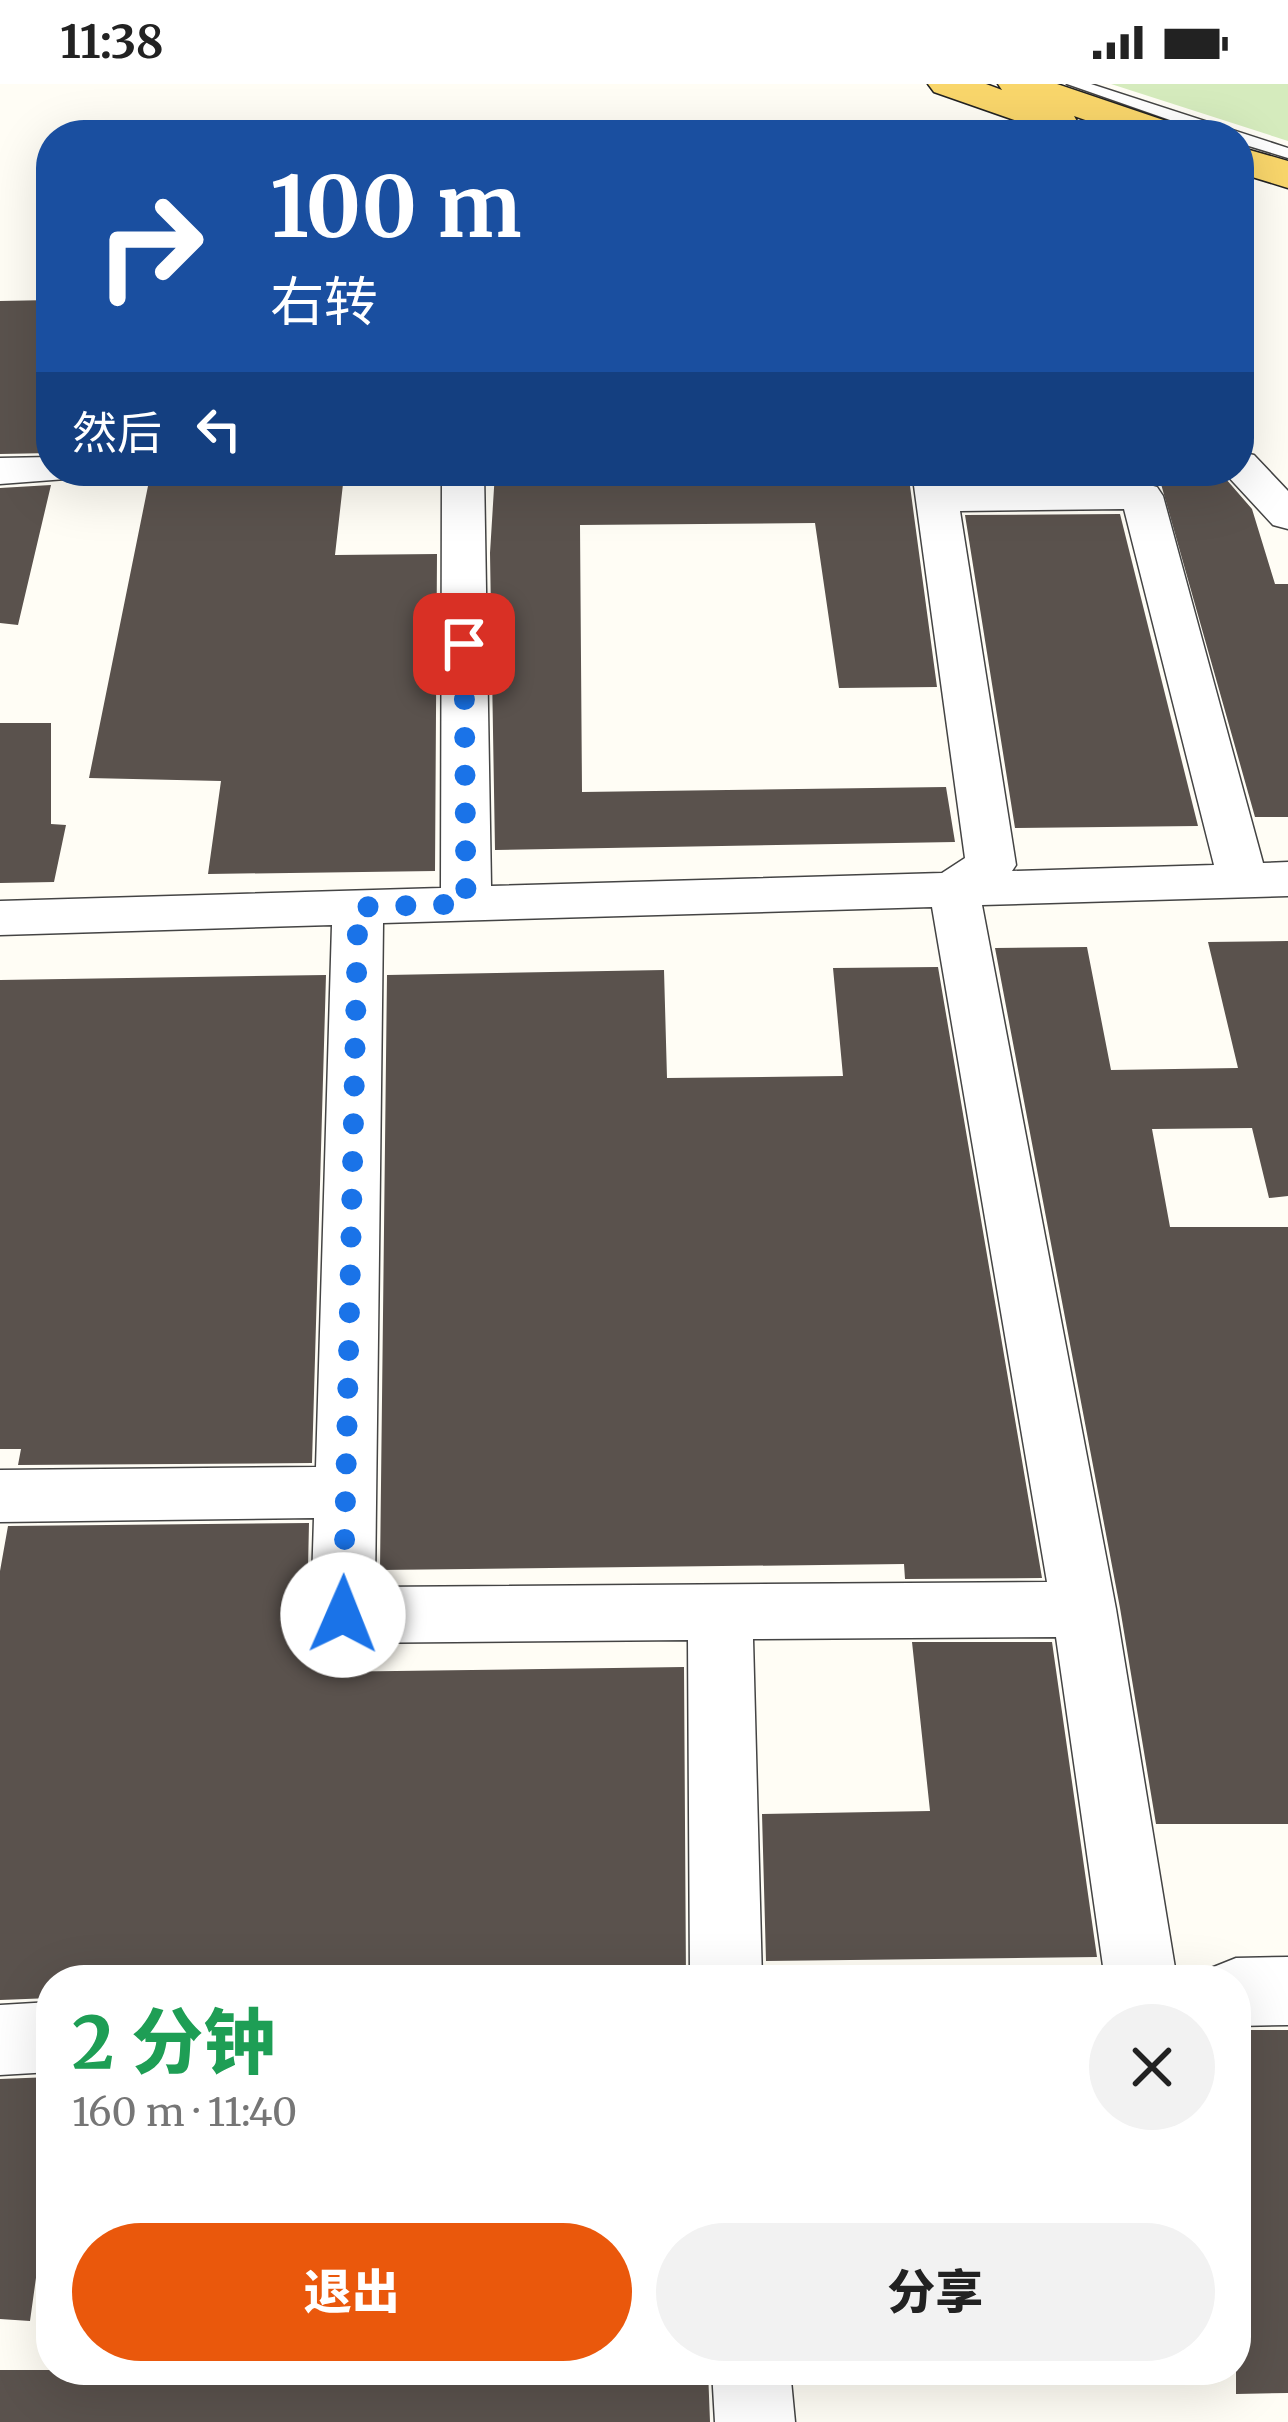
<!DOCTYPE html>
<html lang="zh">
<head>
<meta charset="utf-8">
<style>
	body { margin:0; font-family:Merriweather,"Noto Sans SC",serif; background:#f2f2f2; color:#222; height:100vh; display:flex; flex-direction:column; font-size:45px; white-space:nowrap }
	* { box-sizing:border-box; margin:0 }
	p { font-size:39px; color:#767676 }
	.icon { flex:none; width:66px; height:66px; fill:none; stroke:currentColor; stroke-width:2; stroke-linecap:round; stroke-linejoin:round }
	.map { position:relative; flex:1; overflow:hidden }
	.side { position:absolute; left:36px; top:1881px; width:1215px; height:420px; display:flex; flex-direction:column; background:#fff; border-radius:48px; box-shadow:0 12px 48px #0002 }
	.side>* { flex:none }
	.top-card { position:absolute; left:36px; top:36px; width:1218px; height:366px; border-radius:48px; box-shadow:0 12px 48px #0002; background:#1a4fa0; color:#fff; overflow:hidden }
	.pin { position:absolute; display:grid; place-items:center; width:102px; height:102px; color:#fff; margin:-51px; border-radius:24px; box-shadow:0 6px 18px #0006 }
	.me { position:absolute; width:132px; margin:-66px; rotate:1deg; stroke-linejoin:round; filter:drop-shadow(0 0 9px #0008) }
	.turn { display:flex; align-items:center; gap:42px; height:252px; padding:0 36px; font-size:54px }
	.turn .icon { width:156px; height:156px; stroke-width:2.5 }
	.turn b { display:block; font-size:84px; line-height:102px }
	.then { display:flex; align-items:center; height:114px; padding:0 36px; background:#0003; gap:24px; font-size:45px }
	.round { display:grid; place-items:center; flex:none; width:126px; height:126px; border-radius:63px; background:#f2f2f2 }
	.head { display:flex; align-items:center; justify-content:space-between; height:204px; padding:0 36px }
	h1 { font-size:72px; font-weight:800; line-height:90px; color:#1e9e55 }
	.action { display:flex; gap:24px; margin-top:auto; padding:24px 36px }
	.action a { flex:1; height:138px; border-radius:72px; background:#ea580c; color:#fff; font-size:48px; font-weight:800; line-height:138px; text-align:center }
	.action a+a { background:#f2f2f2; color:#222 }
	.status { display:flex; justify-content:space-between; align-items:center; height:84px; padding:0 60px; background:#fff; direction:ltr }
	.status svg { height:33px; fill:currentColor }
	.map>svg:first-child { display:block }
	.green { fill:#d5ebbd }
	.building { fill:#5a524d }
	.lines { fill:none; stroke-linecap:round; stroke-linejoin:round }
	.lane-casing { stroke:#444; stroke-width:3 }
	.street-casing { stroke:#444; stroke-width:3 }
	.primary-casing { stroke:#222; stroke-width:3 }
	.lane { fill:#fff; fill-rule:evenodd }
	.street { fill:#fff; fill-rule:evenodd }
	.primary { fill:#f9d66b; fill-rule:evenodd }
	.route { stroke:#1a73e8; stroke-width:21; stroke-dasharray:0 37.8 }
</style>
</head>
<body>
<div class="status"><b>11:38</b><svg viewBox="0 0 49 12"><path d="M0 12V9h3v3zM5 12V6h3v6zM10 12V3h3v9zM15 12V0h3v12zM26 1h20v11H26zM47 4h2v5h-2z"/></svg></div>
<div class="map">
<svg width="1288" height="2338" viewBox="0 0 1288 2338">
	<rect width="100%" height="100%" fill="#fffdf5"/>
	<path class="green" d="M1111,0h177v57z"/>
	<path class="building" d="M51,216v153l-51,1v-153z
		M908,387l29,216 -98,1 -24,-165 -235,2 2,267 364,-5 9,55 -460,8 -5,-297 5,-81z
		M959,387h260l33,38 23,75h13v233h-33l-94,-333 -19,-6 -182,3z
		M343,400l-8,71 102,-1 -2,317 -227,3 13,-93 -132,-3 59,-292z
		M51,401l-33,140 -18,-2v-135z
		M1120,430l78,312 -183,2 -50,-313z
		M0,639h51v101l15,1 -12,57 -54,1z
		M1288,857v255l-19,2 -17,-70 -100,1 18,98h118v597h-132l-36,-216 -125,-660 92,-1 24,123 127,-2 -30,-126z
		M938,883l104,611 -137,1 -1,-15 -524,6 7,-595 277,-5 3,108 176,-2 -10,-108z
		M326,891l-14,488 -294,2 3,-16h-21v-469z
		M309,1439l-2,92 15,25 -2,32 364,-5 2,313h-635v18l-51,2v-429l8,-45z
		M912,1558h140l45,315 -331,4 -4,-147 168,-3z
		M1236,1946h52v363l-52,1z
		M51,1993v93l-21,151 -30,-2v-240z
		M0,2286h708l2,52h-710z"/>
	<g class="lines">
		<g class="lane-casing">
			<path id="lane" d="M1067,0h24l197,64v10l-49,-15v-8h-26z"/>
		</g>
		<g class="street-casing">
			<path id="street" d="M1239,368l15,3 34,36v38l-15,-4 -50,-54h16z
				M51,373v14h20l-5,8 -66,5v-26z
				M442,387h42l7,415 451,-13 23,-15 -53,-387h42l2,15 186,-3 15,4 6,9 100,367 25,-1v34l-306,9 134,704 61,371h-72l-49,-343 -303,2 9,341h-72l-2,-340 -345,3 -23,-9 -9,-19 3,-97 -314,4v-52l316,-3 16,-542 -332,10v-34l441,-13zM1124,425l90,356 -202,6 4,-6 -56,-354zM932,823l115,675 -672,5 8,-664z
				M1288,1873v68l-52,1v-46h-31l6,-12 25,-10z
				M51,1918v70l-51,3v-70z
				M712,2286h78l5,52h-80z"/>
		</g>
		<g class="primary-casing">
			<path id="primary" d="M928,0h58l16,6 -4,-6h59l124,42 6,9h-59l-54,-19 4,7 -6,9 -15,3 -123,-43z
				M1239,63l49,14v27l-49,-15z"/>
		</g>
		<use href="#lane" class="lane"/>
		<use href="#street" class="street"/>
		<use href="#primary" class="primary"/>
	</g>
	<g class="lines">
		<path class="route" d="M343,1531l15,-708 108,-3 -2,-260"/>
	</g>
</svg>
<div class="pin" style="left:464px;top:560px;background:#d93025"><svg class="icon" aria-label="arrive" viewBox="0 0 24 24"><path d="M6 21V4h12l-3 4 3 4H6"/></svg></div>
<svg class="me" style="left:343px;top:1531px" viewBox="-20 -20 40 40"><circle r="19" fill="#fff"/><path d="M0-13L10 11 0 6-10 11z" fill="#1a73e8"/></svg>
<div class="top-card">
<div class="turn"><svg class="icon" aria-label="right" viewBox="0 0 24 24"><path d="M7 20v-9h11M14 6l5 5-5 5"/></svg><div><b>100 m</b>右转</div></div>
<div class="then">然后<svg class="icon" aria-label="left" viewBox="0 0 24 24"><path d="M17 20v-9H6M10 6l-5 5 5 5"/></svg></div>
</div>
<section class="side">
<div class="head"><div><h1>2 分钟</h1><p>160 m · 11:40</p></div><a class="round"><svg class="icon" aria-label="close" viewBox="0 0 24 24"><path d="M6 6l12 12M18 6L6 18"/></svg></a></div>
<div class="action"><a>退出</a><a>分享</a></div>
</section>
</div>
</body>
</html>
